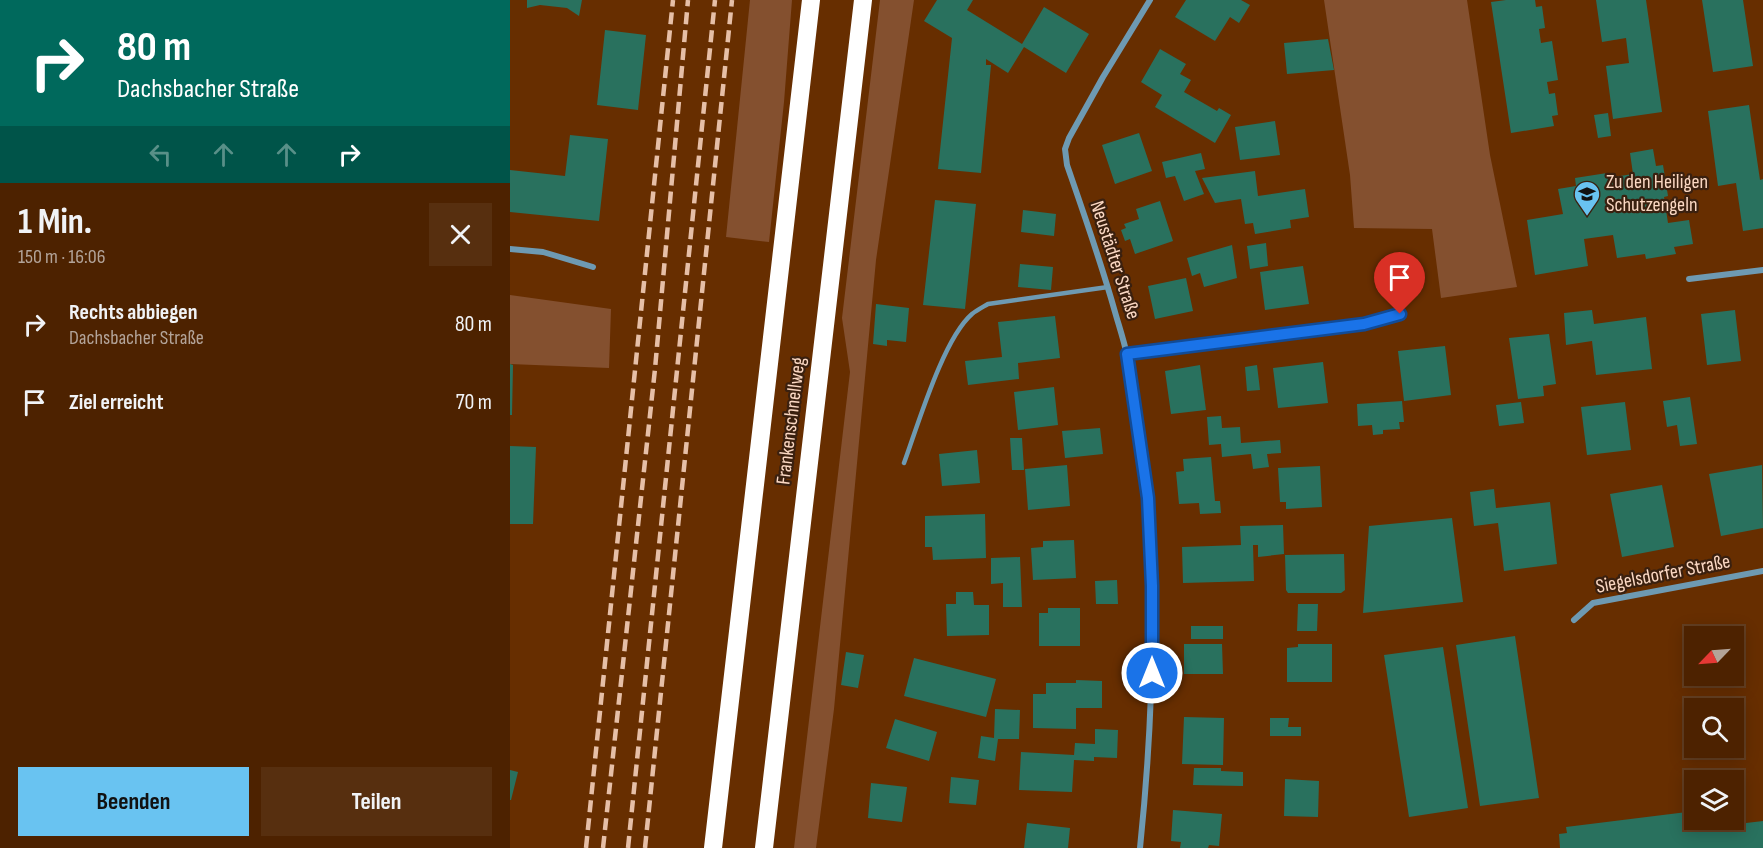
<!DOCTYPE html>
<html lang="de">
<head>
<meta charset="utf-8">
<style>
	body { margin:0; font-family:"Sofia Sans Condensed",sans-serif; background:#572f0f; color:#f1f3f6; height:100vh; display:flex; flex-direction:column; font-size:22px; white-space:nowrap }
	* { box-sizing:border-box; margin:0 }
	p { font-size:20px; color:#b3a499 }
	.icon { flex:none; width:33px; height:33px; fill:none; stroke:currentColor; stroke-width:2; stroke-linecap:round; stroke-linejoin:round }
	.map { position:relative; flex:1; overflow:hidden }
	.panel { display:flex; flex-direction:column; background:#4d2200; width:510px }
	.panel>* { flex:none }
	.guide { background:#00695c; color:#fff; overflow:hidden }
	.needle { width:39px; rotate:245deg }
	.tools { position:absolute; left:1174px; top:626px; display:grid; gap:12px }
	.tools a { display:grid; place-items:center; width:60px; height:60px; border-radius:0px; background:#4d2200; box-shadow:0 3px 15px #0003,0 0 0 2px #643f22; font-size:30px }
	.pin { position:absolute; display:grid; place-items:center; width:51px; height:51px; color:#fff; margin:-62px -26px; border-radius:50% 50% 50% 0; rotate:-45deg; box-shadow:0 0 6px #0007 }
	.pin .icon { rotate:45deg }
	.me { position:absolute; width:66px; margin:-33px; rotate:0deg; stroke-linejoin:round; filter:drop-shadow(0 0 4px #0008) }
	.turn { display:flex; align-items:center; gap:21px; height:126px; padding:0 18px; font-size:27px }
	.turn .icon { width:78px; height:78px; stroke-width:2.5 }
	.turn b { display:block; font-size:42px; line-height:51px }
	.lanes { display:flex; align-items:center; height:57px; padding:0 18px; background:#0003; justify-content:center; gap:30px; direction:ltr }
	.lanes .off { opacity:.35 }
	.round { display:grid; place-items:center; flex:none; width:63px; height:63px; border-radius:0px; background:#572f0f }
	.head { display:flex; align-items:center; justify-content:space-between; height:102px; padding:0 18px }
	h1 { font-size:36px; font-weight:700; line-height:45px }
	.action { display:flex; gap:12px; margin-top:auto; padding:12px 18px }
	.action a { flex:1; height:69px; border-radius:0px; background:#69c3f1; color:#111; font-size:24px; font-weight:700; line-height:69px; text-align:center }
	.action a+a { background:#572f0f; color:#f1f3f6 }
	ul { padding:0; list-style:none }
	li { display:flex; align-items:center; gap:18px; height:78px; padding:0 18px }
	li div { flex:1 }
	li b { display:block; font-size:22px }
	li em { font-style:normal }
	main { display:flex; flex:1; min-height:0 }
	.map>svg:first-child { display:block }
	.green { fill:#84502f }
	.building { fill:#29715e }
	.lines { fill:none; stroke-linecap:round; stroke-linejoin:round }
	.lane { stroke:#6e9ab2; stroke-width:4.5 }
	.street { stroke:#6e9ab2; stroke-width:6 }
	.highway { stroke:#fff; stroke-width:18 }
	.rail { stroke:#e6bfa7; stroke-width:4.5; stroke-dasharray:12 6; stroke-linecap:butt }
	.route-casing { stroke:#114b97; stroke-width:15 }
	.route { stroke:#1a73e8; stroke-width:10 }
	.labels { text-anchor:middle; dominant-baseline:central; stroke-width:4.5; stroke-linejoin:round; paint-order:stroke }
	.poi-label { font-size:20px; fill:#fbd8c3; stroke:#3a200f; text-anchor:start }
	.street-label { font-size:20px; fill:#fbd8c3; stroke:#3a200f }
</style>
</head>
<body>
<main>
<section class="panel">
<div class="guide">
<div class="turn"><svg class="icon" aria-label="right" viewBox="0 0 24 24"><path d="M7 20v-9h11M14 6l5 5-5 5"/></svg><div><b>80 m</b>Dachsbacher Straße</div></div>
<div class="lanes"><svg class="icon off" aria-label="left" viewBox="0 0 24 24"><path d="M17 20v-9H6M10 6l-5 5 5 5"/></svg><svg class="icon off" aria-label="ahead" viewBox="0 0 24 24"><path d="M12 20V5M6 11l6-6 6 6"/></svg><svg class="icon off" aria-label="ahead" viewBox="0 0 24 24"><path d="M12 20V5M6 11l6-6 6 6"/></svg><svg class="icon" aria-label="right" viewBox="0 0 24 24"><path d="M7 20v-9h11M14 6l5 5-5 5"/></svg></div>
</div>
<div class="head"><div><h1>1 Min.</h1><p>150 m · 16:06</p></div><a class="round"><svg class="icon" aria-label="close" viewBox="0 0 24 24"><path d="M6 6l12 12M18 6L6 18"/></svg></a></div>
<ul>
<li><svg class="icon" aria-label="right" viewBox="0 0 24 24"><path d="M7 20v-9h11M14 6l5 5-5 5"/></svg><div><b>Rechts abbiegen</b><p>Dachsbacher Straße</p></div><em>80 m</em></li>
<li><svg class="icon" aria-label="arrive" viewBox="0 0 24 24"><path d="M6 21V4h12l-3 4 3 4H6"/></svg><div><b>Ziel erreicht</b></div><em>70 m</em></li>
</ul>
<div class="action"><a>Beenden</a><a>Teilen</a></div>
</section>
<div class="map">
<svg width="1253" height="848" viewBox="0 0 1253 848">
	<rect width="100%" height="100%" fill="#672e00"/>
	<path class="green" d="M240,0h42l-8,102 -15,140 -43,-5z
		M370,0h34l-38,260 -42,449 -18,139h-22l56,-476 -8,-54z
		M814,0h143l23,155 27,132 -76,11 -9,-69 -78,-1 -4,-53z
		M0,295l101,14 -2,59 -99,-4z"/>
	<path class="building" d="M17,0h55l-3,16 -12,-8 -27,-3 -13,3z
		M427,0h36l-6,10 55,34 22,-37 45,27 -23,39 -42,-26 -16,26 -22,-14v6h5l-10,108 -43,-4 14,-131 -28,-17z
		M676,0h55l9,5 -11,18 -9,-6 -15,24 -40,-24z
		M996,0h29l1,7 6,-1 3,22 -6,1 2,14 11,-2 6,39 -11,2 2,12 6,-1 3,22 -6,1 2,10 -43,7 -20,-131z
		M1086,0h50l16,112 -49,7 -7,-53 23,-3 -3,-25 -24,4z
		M1192,0h41l10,66 -40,6z
		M95,30l41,5 -8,75 -41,-5z
		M818,39l6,31 -47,4 -3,-31z
		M650,49l26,15 -6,10 11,6 -7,12 33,19 2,-3 12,7 -16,28 -60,-36 7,-12 -21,-13z
		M1239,105l11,75 3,-1v49l-20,3 -7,-48 -18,3 -10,-75z
		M1098,113l3,23 -13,2 -4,-23z
		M765,121l5,34 -40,5 -5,-33z
		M629,133l13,38 -37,13 -13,-39z
		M60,135l38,4 -9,82 -89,-9v-42l55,6z
		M1143,149l3,17 7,-1 5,31 -4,1 4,26 21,-3 4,24 -19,3 2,7 -30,5 -1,-5 -28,4 -4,-23 -29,4 4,27 -53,9 -8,-55 36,-6 -5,-25 18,-3 -1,-8 32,-5v5l26,-4 -3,-21z
		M691,153l4,16 -10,2 9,23 -20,7 -9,-25 -9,2 -4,-16z
		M745,171l3,25 47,-7 4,28 -19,3 1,8 -36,6 -2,-11 -8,1 -4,-25 -26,4 -13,-25z
		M425,200l41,4 -11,105 -42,-4z
		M650,201l13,40 -38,13 -5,-15 -5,2 -4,-11 5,-2 -2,-4 15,-5 -3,-10z
		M513,210l33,4 -2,22 -33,-4z
		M756,243l2,23 -18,3 -3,-23z
		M722,245l5,33 -33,9 -4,-14 -8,3 -5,-18z
		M510,264l33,3 -2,23 -33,-3z
		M793,266l6,38 -44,6 -5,-38z
		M676,278l7,33 -38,8 -7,-33z
		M366,304l33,4 -3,34 -19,-2v6l-14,-2z
		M1082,310l2,14 52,-7 6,52 -56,6 -4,-34 -26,4 -2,-32z
		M1225,310l6,51 -34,4 -6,-51z
		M545,316l5,42 -42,5 1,16 -51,6 -3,-24 37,-4 -4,-35z
		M1039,334l7,50 -13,2 1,10 -26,3 -9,-61z
		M935,346l6,49 -47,6 -6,-50z
		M813,362l5,41 -50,5 -5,-40z
		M0,364l3,1 -1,50h-2z
		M690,365l6,45 -35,4 -6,-43z
		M747,365l3,25 -13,1 -2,-24z
		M544,387l4,38 -40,5 -4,-38z
		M1180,397l7,47 -17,2 -3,-21 -10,2 -4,-26z
		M892,401l2,21h-5l1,7 -17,1v4l-10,1 -1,-10 -14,1 -1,-22z
		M1011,402l3,21 -25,3 -3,-21z
		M1115,402l6,48 -44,5 -6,-48z
		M711,416l1,12 18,-1 1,16 39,-3 1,13 -14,1 2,13 -16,2 -2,-15 -29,3 -1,-13 -12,1 -2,-28z
		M590,428l3,26 -38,4 -3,-27z
		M500,438h12l2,32h-12z
		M0,446l26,1 -3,77h-23z
		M467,450l3,33 -38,3 -3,-32z
		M701,457l4,44h5l1,12 -21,1 -1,-11 -20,1 -3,-32 8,-1 -1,-12z
		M557,465l3,41 -42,4 -3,-41z
		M1252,465l1,63 -42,8 -12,-62z
		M810,466l2,41 -36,2v-7h-6l-2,-34z
		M1152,485l12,62 -52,10 -12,-63z
		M984,489l2,19 54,-6 7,62 -53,7 -6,-48 -24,3 -4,-34z
		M475,514l1,44 -53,2 -1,-13h-7v-31z
		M942,518l11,84 -100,11 6,-87z
		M773,525l1,29 -26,3v-12h-5l1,36 -71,2 -1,-36 59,-2 -1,-19z
		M564,540l2,38 -43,2 -2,-32 12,-1v-6z
		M834,554l1,36 -4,3h-53l-2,-3 -1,-35z
		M510,557l2,50h-19v-24l-12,1v-26z
		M607,580l1,24h-22l-1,-23z
		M446,592h17l1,13h15v30l-42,1 -1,-32h10z
		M788,604h20l-1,27h-20z
		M538,608h32v38h-41v-33h9z
		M681,626h32v13h-32z
		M1005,636l24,162 -59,8 -24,-161z
		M674,644h38l1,30h-39z
		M788,644h34v38h-45v-34l11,-1z
		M933,647l25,161 -59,9 -25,-162z
		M336,652l18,3 -6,33 -17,-3z
		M404,658l82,21 -10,38 -82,-21z
		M566,680l26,1v27h-26v21l-43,-1v-34h13v-11h30z
		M485,709l25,1 -1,29h-21l-3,22 -17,-3 3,-22 13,2z
		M674,717l40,1 -1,47 -41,-1z
		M760,718h19l-1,9h13v9h-31z
		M385,719l42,13 -8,29 -43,-13z
		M585,729l23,1 -1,28 -23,-1v4l-20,-1 -2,32 -53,-2 2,-38 53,3 1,-12 20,1z
		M684,768h27v3l22,1v14l-50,-1z
		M0,770l8,2 -7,28h-1z
		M441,777l28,3 -3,25 -27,-2z
		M775,779l34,2 -1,36 -34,-1z
		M361,783l36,4 -5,35 -34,-4z
		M1234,805l2,18 17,-2v27h-203l-1,-14 8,-1 -1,-6 129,-16v8h39v-13z
		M663,810l49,4 -3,32 -10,-1 -1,3h-28l1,-6 -10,-1z
		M517,823l43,5 -2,20h-44z"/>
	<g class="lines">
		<path class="lane" d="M394,463c14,-38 39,-124 68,-149 5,-4 11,-7 16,-10l120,-17"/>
		<path class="street" d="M0,249l33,3 50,15
			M1179,279l74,-9
			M617,354l237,-30 36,-10
			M1064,620l19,-17 170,-32
			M630,848c17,-164 19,-330 -13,-493 -3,-14 -8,-29 -12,-43 -14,-50 -31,-98 -48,-147l-2,-16 4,-11 34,-61 47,-77"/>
		<path class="highway" d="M203,848l98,-848
			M254,848l99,-848"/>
		<path class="rail" d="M76,848l87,-848
			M93,848l52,-479 33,-369
			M118,848l87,-848
			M135,848l87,-848"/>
	</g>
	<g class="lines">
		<g class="route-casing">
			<path id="route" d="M642,673v-87l-4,-88 -21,-144 237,-30 36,-10"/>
		</g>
		<use href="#route" class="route"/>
	</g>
	<defs>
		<g id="school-pin" transform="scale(1.35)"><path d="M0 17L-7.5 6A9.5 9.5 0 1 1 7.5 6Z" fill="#69c3f1" stroke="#3a200f"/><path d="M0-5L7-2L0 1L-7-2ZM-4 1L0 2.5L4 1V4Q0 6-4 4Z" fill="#111"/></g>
	</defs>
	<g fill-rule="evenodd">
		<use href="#school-pin" x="1077" y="194"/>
	</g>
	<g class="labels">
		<g class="poi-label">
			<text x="1096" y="182">Zu den Heiligen<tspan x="1096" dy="23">Schutzengeln</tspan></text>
		</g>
		<g class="street-label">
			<text transform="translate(605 260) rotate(72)">Neustädter Straße</text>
			<text transform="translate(281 421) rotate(-83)">Frankenschnellweg</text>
			<text transform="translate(1153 574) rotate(-11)">Siegelsdorfer Straße</text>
		</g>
	</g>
</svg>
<div class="tools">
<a><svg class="needle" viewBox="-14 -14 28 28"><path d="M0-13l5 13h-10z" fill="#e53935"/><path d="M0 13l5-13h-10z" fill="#b3a499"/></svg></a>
<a><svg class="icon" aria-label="search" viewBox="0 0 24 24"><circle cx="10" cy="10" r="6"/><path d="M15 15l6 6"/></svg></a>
<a><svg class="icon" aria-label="layers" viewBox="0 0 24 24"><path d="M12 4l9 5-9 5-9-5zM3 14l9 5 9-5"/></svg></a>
</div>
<div class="pin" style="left:890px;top:314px;background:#d93025"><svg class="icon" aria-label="arrive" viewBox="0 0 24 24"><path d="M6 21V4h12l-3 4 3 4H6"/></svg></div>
<svg class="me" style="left:642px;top:673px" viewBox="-20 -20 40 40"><circle r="17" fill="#1a73e8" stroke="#fff" stroke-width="3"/><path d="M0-11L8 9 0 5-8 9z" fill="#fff"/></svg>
</div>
</main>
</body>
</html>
